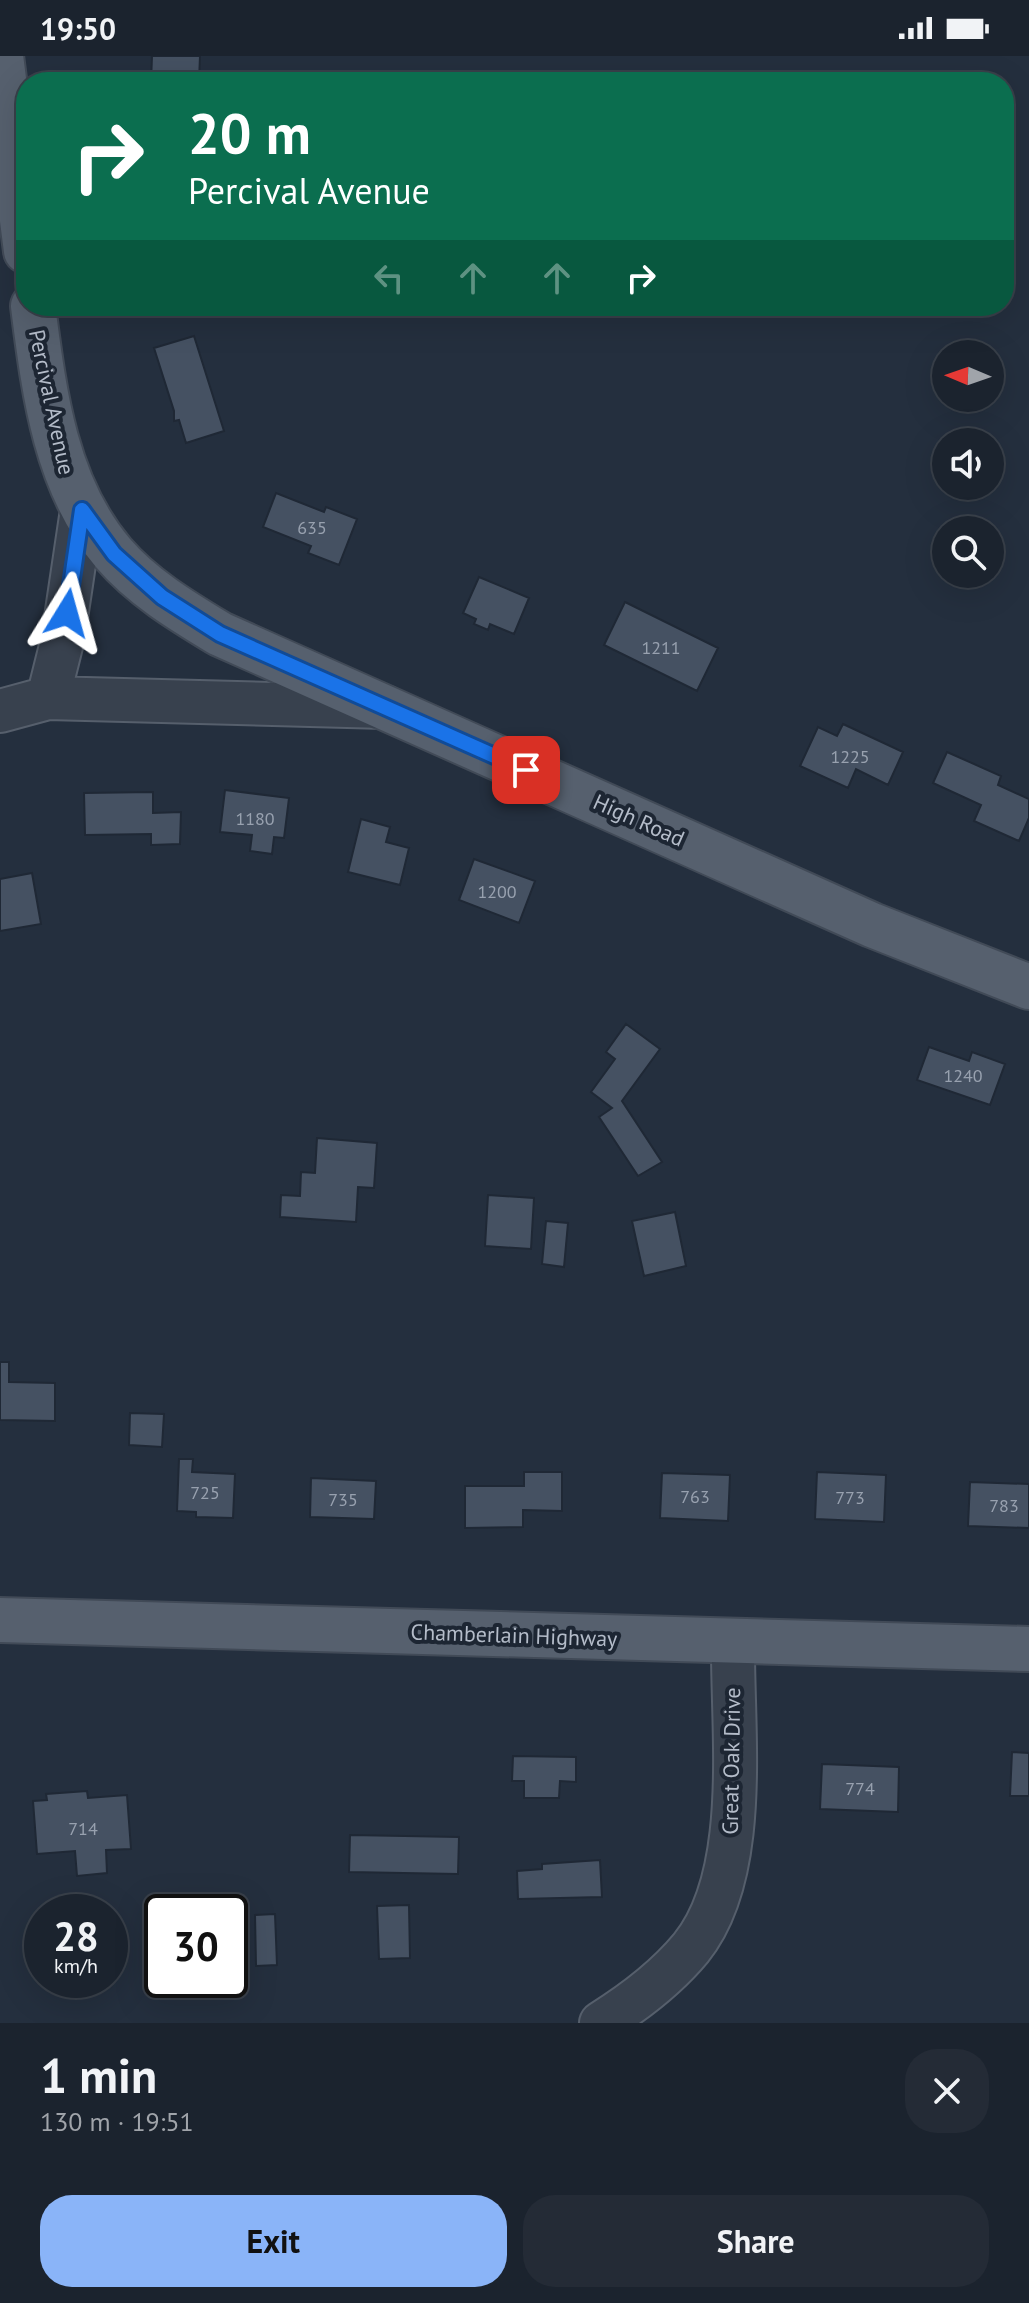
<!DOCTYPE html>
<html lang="en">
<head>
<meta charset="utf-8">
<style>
	body { margin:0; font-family:"PT Sans",sans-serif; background:#242b36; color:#f1f3f6; height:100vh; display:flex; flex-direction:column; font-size:30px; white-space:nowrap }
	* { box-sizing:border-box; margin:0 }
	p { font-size:26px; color:#a0a4aa }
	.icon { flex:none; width:44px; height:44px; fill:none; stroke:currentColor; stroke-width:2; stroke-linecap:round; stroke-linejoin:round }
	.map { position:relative; height:1967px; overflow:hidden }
	.panel { display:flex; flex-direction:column; background:#1b232e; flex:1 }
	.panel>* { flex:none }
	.top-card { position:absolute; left:16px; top:16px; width:998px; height:244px; border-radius:32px; box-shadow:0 8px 32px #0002,0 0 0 2px #39404a; background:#0b6e4f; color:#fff; overflow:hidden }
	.needle { width:52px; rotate:272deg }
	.fabs { position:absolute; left:932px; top:284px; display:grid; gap:16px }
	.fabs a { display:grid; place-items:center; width:72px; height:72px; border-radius:50%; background:#1b232e; box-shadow:0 8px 32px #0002,0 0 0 2px #39404a; font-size:40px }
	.speed { position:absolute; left:24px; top:1838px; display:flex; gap:16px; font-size:40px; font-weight:700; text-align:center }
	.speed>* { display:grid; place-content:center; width:104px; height:104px; border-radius:50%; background:#1b232e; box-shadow:0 8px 32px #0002,0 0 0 2px #39404a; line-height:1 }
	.speed small { font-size:20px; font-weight:400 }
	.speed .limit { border:4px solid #111; border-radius:12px; background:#fff; color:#111 }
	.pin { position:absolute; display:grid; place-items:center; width:68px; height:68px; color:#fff; margin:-34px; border-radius:16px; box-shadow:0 4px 12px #0006 }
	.me { position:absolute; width:88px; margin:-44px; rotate:8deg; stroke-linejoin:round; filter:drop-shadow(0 0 6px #0008) }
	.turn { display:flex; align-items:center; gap:28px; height:168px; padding:0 40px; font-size:36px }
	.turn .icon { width:104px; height:104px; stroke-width:2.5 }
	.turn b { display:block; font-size:56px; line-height:68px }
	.lanes { display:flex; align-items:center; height:76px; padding:0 40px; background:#0003; justify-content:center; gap:40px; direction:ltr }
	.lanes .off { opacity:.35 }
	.round { display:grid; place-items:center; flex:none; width:84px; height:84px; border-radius:32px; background:#242b36 }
	.summary { display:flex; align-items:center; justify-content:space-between; height:136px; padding:0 40px }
	h1 { font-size:48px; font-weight:800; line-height:60px }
	.cta { display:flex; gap:16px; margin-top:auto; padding:16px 40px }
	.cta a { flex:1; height:92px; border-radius:32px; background:#8ab4f8; color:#111; font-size:32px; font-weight:800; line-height:92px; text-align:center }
	.cta a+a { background:#242b36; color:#f1f3f6 }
	.status { display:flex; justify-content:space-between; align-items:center; height:56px; padding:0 40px; background:#1b232e; direction:ltr }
	.status svg { height:22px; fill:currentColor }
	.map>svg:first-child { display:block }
	.building { fill:#455162; stroke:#1f2835; stroke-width:2 }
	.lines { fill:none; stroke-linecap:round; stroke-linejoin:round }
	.minor-casing { stroke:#565f6c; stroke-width:46 }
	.major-casing { stroke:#414a57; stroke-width:48 }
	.minor { stroke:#38414e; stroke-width:42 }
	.major { stroke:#56606e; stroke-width:44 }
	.route-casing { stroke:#114b97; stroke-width:20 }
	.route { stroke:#1a73e8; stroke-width:14 }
	.labels { text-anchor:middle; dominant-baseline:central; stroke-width:8; stroke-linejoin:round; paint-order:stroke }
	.number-label { font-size:18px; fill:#98a1af }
	.street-label { font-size:22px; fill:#b4bcc9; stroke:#1d2633 }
</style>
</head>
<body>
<div class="status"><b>19:50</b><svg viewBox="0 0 49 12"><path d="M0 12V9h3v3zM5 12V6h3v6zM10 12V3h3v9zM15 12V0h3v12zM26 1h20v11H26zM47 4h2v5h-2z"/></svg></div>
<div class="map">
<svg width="1029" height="1967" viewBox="0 0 1029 1967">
	<rect width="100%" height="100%" fill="#242f3e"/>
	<path class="building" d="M152,0h48l-1,26h-48z
		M1004,158h5v56h-5z
		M194,280l30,95 -38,12 -7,-23 -5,1v-10l-20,-63z
		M276,437l48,19 2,-5 31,12 -18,46 -31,-12 3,-7 -48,-19z
		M479,521l50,21 -15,36 -24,-10 -2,6 -14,-6 2,-5 -13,-6z
		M625,546l93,46 -21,43 -93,-46z
		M843,668l60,28 -15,33 -32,-16 -8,19 -48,-22 18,-39 19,9z
		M947,696l54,24 -3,9 31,14v19l-10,23 -45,-20 7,-16 -48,-22z
		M225,734l64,8 -5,40 -10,-1 -2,17 -22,-3 2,-16 -32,-3z
		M153,736v21l28,-1 -1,32 -29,1v-11l-66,1 -1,-42z
		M361,763l29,8 -4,15 23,6 -9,37 -52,-13z
		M474,803l61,22 -16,42 -60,-23z
		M32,817l9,51 -41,7v-52z
		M626,968l34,25 -38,52 40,61 -24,14 -39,-59 13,-9 -21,-16 24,-33 -9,-7z
		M929,991l40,14 3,-9 33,12 -15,41 -73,-25z
		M317,1082l60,5 -3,45 -16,-1 -2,35 -76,-5 1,-22 19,1 1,-24 14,1z
		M488,1139l46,3 -3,51 -46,-3z
		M675,1156l11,54 -42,10 -12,-55z
		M546,1165l22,2 -4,44 -22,-3z
		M0,1306h9v20l46,1v38l-55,-1z
		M130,1357l34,1 -2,33 -33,-2z
		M179,1403h14l-1,13 43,2 -2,44 -37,-1v-5l-19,-1z
		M524,1416h38v39l-39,-1v17l-58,1v-42h59z
		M817,1416l69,3 -2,47 -69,-3z
		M662,1417l68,2 -2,46 -68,-3z
		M311,1422l65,3 -2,38 -64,-2z
		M970,1426l59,2v44l-61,-2z
		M1012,1696l17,1v43h-19z
		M513,1700l63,1v25l-16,-1 -1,17h-35v-17h-12z
		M822,1708l77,3 -1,45 -78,-3z
		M87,1735l1,7 39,-3 4,54 -25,1 1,23 -30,3 -2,-25 -38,3 -4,-53 14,-1 -1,-6z
		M350,1779l109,2 -1,37 -109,-2z
		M600,1804l2,37 -84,2 -1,-28 25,-2v-5z
		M409,1849l1,53 -31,1 -2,-53z
		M275,1858l2,51 -21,1 -1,-51z"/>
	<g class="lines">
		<g class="minor-casing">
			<path id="minor" d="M48,642l15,-60 19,-128
				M0,655l48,-13 337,9
				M601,1967c32,-20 66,-46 90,-75 60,-74 41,-216 42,-306"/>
		</g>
		<g class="major-casing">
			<path id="major" d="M1,0l25,195
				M33,250c11,86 22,179 80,247 29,34 69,58 107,81l652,291 157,62
				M0,1564l1029,29"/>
		</g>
		<use href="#minor" class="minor"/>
		<use href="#major" class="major"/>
	</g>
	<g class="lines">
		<g class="route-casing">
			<path id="route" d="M67,557l15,-103 32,44 48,43 58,37 306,136"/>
		</g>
		<use href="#route" class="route"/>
	</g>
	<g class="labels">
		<g class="number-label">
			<text x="312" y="471">635</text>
			<text x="661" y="591">1211</text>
			<text x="850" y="700">1225</text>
			<text x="255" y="762">1180</text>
			<text x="497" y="835">1200</text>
			<text x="963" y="1019">1240</text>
			<text x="205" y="1436">725</text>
			<text x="695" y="1440">763</text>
			<text x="850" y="1441">773</text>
			<text x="343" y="1443">735</text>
			<text x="1004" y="1449">783</text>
			<text x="860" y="1732">774</text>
			<text x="83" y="1772">714</text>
		</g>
		<g class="street-label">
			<text transform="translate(52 346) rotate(78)">Percival Avenue</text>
			<text transform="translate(639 764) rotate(24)">High Road</text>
			<text transform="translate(514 1579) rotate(2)">Chamberlain Highway</text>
			<text transform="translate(731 1705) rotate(-89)">Great Oak Drive</text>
		</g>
	</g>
</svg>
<div class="fabs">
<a><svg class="needle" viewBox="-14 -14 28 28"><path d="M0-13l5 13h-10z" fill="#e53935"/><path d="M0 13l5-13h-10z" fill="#a0a4aa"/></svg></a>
<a><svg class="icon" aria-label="sound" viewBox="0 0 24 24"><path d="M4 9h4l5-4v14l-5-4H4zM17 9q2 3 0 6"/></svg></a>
<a><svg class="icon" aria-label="search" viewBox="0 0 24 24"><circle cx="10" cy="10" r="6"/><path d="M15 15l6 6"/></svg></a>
</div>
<div class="speed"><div>28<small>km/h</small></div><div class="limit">30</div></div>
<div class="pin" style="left:526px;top:714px;background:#d93025"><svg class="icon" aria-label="arrive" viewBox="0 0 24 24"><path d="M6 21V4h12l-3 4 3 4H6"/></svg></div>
<svg class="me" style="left:67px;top:557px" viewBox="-20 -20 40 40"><path d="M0-17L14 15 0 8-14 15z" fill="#1a73e8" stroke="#fff" stroke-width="4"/></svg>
<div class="top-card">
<div class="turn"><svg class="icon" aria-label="right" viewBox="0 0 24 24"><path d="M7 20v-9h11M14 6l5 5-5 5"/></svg><div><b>20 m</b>Percival Avenue</div></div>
<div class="lanes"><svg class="icon off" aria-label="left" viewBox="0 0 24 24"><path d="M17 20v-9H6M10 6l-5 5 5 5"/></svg><svg class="icon off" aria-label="ahead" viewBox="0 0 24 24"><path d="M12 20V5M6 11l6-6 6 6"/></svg><svg class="icon off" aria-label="ahead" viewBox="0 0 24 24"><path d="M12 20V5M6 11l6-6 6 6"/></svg><svg class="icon" aria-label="right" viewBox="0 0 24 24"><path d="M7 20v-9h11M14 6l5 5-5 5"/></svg></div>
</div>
</div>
<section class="panel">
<div class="summary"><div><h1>1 min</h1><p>130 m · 19:51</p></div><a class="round"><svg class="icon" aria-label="close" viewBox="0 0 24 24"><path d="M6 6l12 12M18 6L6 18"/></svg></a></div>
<div class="cta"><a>Exit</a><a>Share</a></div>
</section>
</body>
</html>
